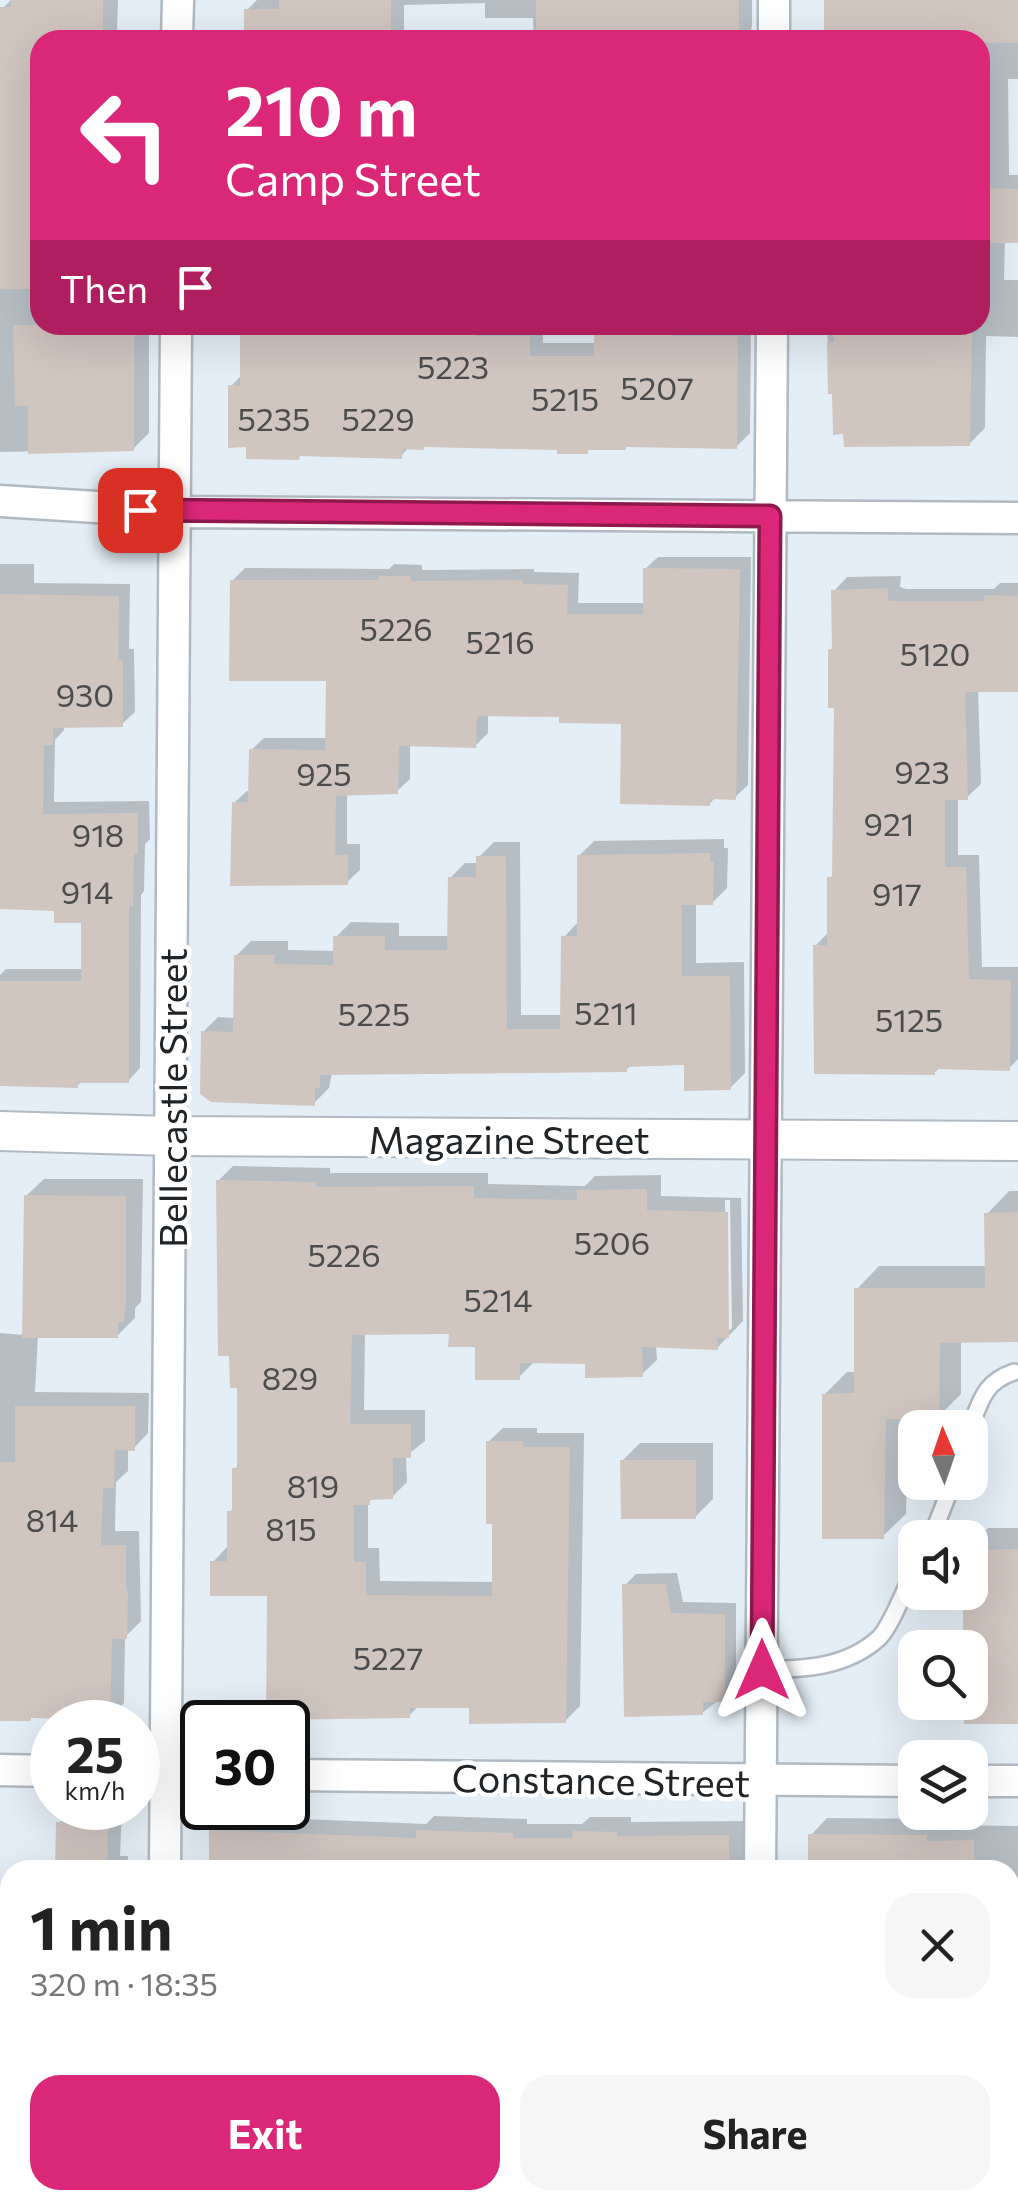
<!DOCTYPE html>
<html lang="en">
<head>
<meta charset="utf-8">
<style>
	body { margin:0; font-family:Commissioner,sans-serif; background:#f6f6f6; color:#222; height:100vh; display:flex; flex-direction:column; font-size:38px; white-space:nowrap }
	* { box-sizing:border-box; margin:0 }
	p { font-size:32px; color:#767676 }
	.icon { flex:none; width:55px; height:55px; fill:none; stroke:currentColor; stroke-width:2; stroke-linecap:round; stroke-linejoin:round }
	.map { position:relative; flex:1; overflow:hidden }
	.panel { position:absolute; left:0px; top:1860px; width:1020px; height:350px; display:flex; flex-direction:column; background:#fff; border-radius:30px 30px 0 0; box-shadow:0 10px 40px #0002 }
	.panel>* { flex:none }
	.banner { position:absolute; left:30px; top:30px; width:960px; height:305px; border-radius:30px; box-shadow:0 10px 40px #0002; background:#db2777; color:#fff; overflow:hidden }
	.needle { width:65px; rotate:358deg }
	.controls { position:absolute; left:898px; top:1410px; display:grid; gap:20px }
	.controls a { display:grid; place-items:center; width:90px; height:90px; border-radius:20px; background:#fff; box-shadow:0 10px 40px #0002; font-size:50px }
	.speed { position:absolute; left:30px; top:1700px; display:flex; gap:20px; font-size:50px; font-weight:700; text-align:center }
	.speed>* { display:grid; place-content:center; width:130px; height:130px; border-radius:50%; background:#fff; box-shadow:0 10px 40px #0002; line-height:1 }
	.speed small { font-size:25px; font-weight:400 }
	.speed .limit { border:5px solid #111; border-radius:15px; background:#fff; color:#111 }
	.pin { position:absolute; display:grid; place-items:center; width:85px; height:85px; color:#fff; margin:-42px; border-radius:20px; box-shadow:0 5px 15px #0006 }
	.me { position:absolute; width:110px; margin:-55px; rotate:0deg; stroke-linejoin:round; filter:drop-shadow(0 0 8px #0008) }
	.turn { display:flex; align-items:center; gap:35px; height:210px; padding:0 30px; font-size:45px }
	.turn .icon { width:130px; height:130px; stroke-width:2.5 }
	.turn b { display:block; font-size:70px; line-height:85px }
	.then { display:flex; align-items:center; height:95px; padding:0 30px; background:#0003; gap:20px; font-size:38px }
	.round { display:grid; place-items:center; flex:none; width:105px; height:105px; border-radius:30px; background:#f6f6f6 }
	.overview { display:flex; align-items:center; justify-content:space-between; height:170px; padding:0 30px }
	h1 { font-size:60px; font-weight:700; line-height:75px }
	.cta { display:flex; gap:20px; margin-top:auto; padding:20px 30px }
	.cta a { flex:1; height:115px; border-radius:30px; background:#db2777; color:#fff; font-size:40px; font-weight:700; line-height:115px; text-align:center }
	.cta a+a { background:#f6f6f6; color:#222 }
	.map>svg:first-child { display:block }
	.shadow { fill:#0003; fill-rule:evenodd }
	.building { fill:#d1c5c0 }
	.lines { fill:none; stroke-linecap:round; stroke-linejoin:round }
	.service-casing { stroke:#b1bac2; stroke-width:20 }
	.minor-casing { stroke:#b1bac2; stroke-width:35 }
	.tertiary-casing { stroke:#b1bac2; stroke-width:42 }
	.service { stroke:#fff; stroke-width:15 }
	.minor { stroke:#fff; stroke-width:30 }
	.tertiary { stroke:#fff; stroke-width:38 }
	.route-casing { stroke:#8e194d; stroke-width:25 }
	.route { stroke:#db2777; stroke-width:18 }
	.labels { text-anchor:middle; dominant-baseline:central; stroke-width:9; stroke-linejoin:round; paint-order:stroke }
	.number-label { font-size:32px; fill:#4c4c4d }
	.street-label { font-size:38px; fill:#202427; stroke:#fff }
</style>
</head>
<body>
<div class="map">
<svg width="1018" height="2210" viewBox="0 0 1018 2210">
	<rect width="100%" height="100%" fill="#e4eef6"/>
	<path class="shadow" d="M11,0h107l-1,31h34l1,9h-112v285h109v108l-16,16 -133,3v-404l3,-40z
		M257,0h495v26l-3,14h-215l-1,-22h-48v-15l-81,2v35h-158l1,-30z
		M827,0h191v79h-10l1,96h9v61h-13l-1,44h14v57l-32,-1 -1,92 -16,16 -139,-53 -3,-66h153v-285z
		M244,325h299v18h54v-18h154l-1,108 -14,14 -108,-2 -36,2 -5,4 -102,-7 -75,2 -9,10 -170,-70 12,-12z
		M658,557h93l-3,228 -13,12h-19l-7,7 -85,-83 -62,-7 -74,-1v20l-13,13 -65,-2v35l-13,12 -50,2v51h13v26l-13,12 -113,-79 13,-12h4v-41l13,-12h64l1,-60 -97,-97 13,-13 144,1 5,-5 28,1v5l112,-1v3l45,1 -1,30h67v-34z
		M0,564h34v19l96,1 -1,65h5l1,63 -13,12 -58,1v5l-9,10 -1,62 95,-1 1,38 -5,5 -1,47 -3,4 -1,173 -12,13h-46l-5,5 -77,-1v-110l6,-6h77v-49l-83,-35z
		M901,576l-1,11 6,2h88l6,-6h18v106h-40l3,95 -14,13h-9v58h21l3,112h36v92l-9,9 -69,-1 -6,6 -119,-127 15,-15v-53l5,-5 1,-168 -6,-55 5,-4 -1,-55 13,-14z
		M724,839v9h4l-1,40 -15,15 -16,-1v61l48,-1 1,111 -15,15 -43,-25 -56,2 -5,5 -294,2 -3,16 -15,15 -111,-71 15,-15 18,1v-62l15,-15h37v9l48,1v-14l15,-15 48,1v13h51v-58l15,-15h14v-6l15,-15h26l1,173h42l1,-78 15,-16v-65l15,-15z
		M233,1166l97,2v5h158v11l97,2 10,-10 66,-1v21l80,2 2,123 -26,27 -61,-3 1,15 -15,14 -54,-13 -55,2 -15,15 -40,-34 -27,-13 -86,1 -1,78h61v31l-19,15 1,26 -15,15h-18l-6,6v45h11l1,33 115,1 -7,-140 15,-14h34v5h47l-4,273 -15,15 -93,-16h-53l-10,11 -140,-122 -56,-32 14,-15 3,-35 4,-5 1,-38 4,-5v-79l-21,-204zM725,1200h5l2,128 -5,4z
		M44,1179h99l-2,123 -6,6v10l-18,18 -79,-1 -3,57 114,1 -1,40 -14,15h-6v23l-12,11 -1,49h24l2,90 -16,16 -1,66 -15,15h-109v-385l25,2 1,-139z
		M1009,1191h9v149h-57v54l-23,23 -30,-1 -2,98 -23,22 -59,-141 23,-23h9l1,-83 22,-23h108v-52z
		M640,1443h73v56l-18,18 -73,-56z
		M988,1528h30v193l-48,-19v-156z
		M677,1573l6,29 53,1v84l-34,26 -78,-127 12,-12z
		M73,1809h49l-2,47h8l-1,14h-73l4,-3 1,-44z
		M227,1816l199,8 8,-8 93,3v5h55l8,-7h41v5l112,-1 1,49h-533l1,-39z
		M827,1818l116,1 -1,6 76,1v134h-8v-90h-200l1,-35z
		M0,2000l10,1v199h118v10h-128z
		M1010,2032h8v122h-8z
		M1010,2196h8v14h-190l10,-10h172z
		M260,2200h93v10h-93z
		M468,2200h41v10h-43z
		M620,2200h111v10h-42l-1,-7h-68z"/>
	<path class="building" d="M11,0h92v37h-63v252h-40v-282h11z
		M279,0h112v40h-147v-31h35z
		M536,0h203v40h-203z
		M824,0h194v43l-194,-3z
		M980,188l38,1v54h-38z
		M13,325h121v126l-106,3v-48h-13z
		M240,325h236l1,11h53v20h64v-25l80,-1v6h64l-1,113 -111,-2v3h-38v4h-31v-4l-133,-3v3l-21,-1 -1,10 -102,-3 -1,4 -53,-1v-12l-18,1v-63l12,1z
		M833,325h139l-2,121 -126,1 -1,-13 -10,1 -1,-41h-4l-1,-52h7z
		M643,568l97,1 -4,231 -26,-1v7l-90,-2 1,-80 -62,-1v-6l-82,-1 -1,32 -77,-2 -1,48 -62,2 -1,59h13v30l-118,1 2,-84h16l1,-53 76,1 1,-69h-97l1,-101h149v-4h32v5l112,-1v4l45,1 -1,29h76z
		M888,588v12l4,1h92v-6l34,1v96h-53l3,108h-23v67h21l3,112 42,1 -1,91 -75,-2v6l-121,-1 -1,-129h14v-68h5l2,-169h-6v-59l4,1 -1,-60z
		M0,594l119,2 -1,64h5v67l-70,1v17h-9l-1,69 95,-1v41h-4l-1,52h-4v177h-51v5l-78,-2v-105h81v-58h-27v-12l-54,-2z
		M710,853v9h4l-1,43h-31v71h48l1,114 -47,1v-26l-57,2v5l-307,3v13h-5v18l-104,-4 -11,-8 1,-63 32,1 1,-77h41l-1,9 59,1v-29h52v14h62l1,-73h28v-21h30l1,173h53l1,-93h16v-81z
		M216,1180l100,2v5l158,-1v12l103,2v-10l70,-1v21l81,2 1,126h-12l1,12 -76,-3 1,30 -58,1v-14l-65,-1v17h-45v-33h-27l1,-13 -97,1 -2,89h61v34h-18v41l-24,1 1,5h-16v57h12v33l126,1v-72h-6v-83h37v6h47l-4,276 -97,1v-16h-59v10l-144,2 1,-124h-57v-35h17v-50h5v-43h5v-80h-7l-1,-32h-11z
		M24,1195l102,1v108l-2,18h-6v16h-96z
		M1018,1212v130l-78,1 -1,76h-53l-2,120h-62v-145l32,-1v-105h131l-1,-75z
		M15,1406h120v45l-20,-1 -1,38h-11l-2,57h25v46h2l-1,48h-15l-2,81 -79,-2v3h-31v-259h15z
		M620,1460h76v59h-75z
		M1018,1549v175h-54l-1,-22h7v-54h-7v-56h7v-42z
		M622,1584h44l5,29 54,1v88h-22v13l-79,2z
		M56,1822l52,1 -1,47h-52z
		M209,1830l207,8v-8l97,3v5h59l1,-7 44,1v4l112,-1v35h-520z
		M808,1834l119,1v6l47,-1v30h-166z"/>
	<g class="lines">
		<g class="service-casing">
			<path id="service" d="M970,1428c11,-28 14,-46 44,-56
				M931,1538l22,-56
				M761,1670c43,-1 85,-2 118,-32 13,-13 27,-52 36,-70"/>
		</g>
		<g class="minor-casing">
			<path id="minor" d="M177,40l1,-40
				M774,40v-40
				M0,501l176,11 842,6
				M0,1770l52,1
				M138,1773l64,1
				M288,1775l627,6
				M970,1781h48
				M165,1870l11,-1545
				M760,1870l12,-1545
				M163,2210v-10
				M757,2210v-10"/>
		</g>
		<g class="tertiary-casing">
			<path id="tertiary" d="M0,1131l171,5 847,5"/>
		</g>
		<use href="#service" class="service"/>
		<use href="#minor" class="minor"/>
		<use href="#tertiary" class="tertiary"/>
	</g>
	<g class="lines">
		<g class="route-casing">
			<path id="route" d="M140,510l630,6 -8,1154"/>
		</g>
		<use href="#route" class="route"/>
	</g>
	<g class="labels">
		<g class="number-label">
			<text x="453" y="366">5223</text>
			<text x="657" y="387">5207</text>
			<text x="565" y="398">5215</text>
			<text x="274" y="418">5235</text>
			<text x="378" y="418">5229</text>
			<text x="396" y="628">5226</text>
			<text x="500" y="641">5216</text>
			<text x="935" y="653">5120</text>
			<text x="85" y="694">930</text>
			<text x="922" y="771">923</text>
			<text x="324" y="773">925</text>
			<text x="889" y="823">921</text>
			<text x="98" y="834">918</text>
			<text x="87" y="891">914</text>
			<text x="897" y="893">917</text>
			<text x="606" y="1012">5211</text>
			<text x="374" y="1013">5225</text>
			<text x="909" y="1019">5125</text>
			<text x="612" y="1242">5206</text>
			<text x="344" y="1254">5226</text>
			<text x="498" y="1299">5214</text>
			<text x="290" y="1377">829</text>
			<text x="313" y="1485">819</text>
			<text x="52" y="1519">814</text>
			<text x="291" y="1528">815</text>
			<text x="388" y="1657">5227</text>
		</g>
		<g class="street-label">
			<text transform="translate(171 1098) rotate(-90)">Bellecastle Street</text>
			<text x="509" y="1138">Magazine Street</text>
			<text transform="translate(601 1779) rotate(1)">Constance Street</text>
		</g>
	</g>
</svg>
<div class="controls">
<a><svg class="needle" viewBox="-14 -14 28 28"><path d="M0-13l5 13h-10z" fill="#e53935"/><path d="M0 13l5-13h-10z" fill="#767676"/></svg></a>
<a><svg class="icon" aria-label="sound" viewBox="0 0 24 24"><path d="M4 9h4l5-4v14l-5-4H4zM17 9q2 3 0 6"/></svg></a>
<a><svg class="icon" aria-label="search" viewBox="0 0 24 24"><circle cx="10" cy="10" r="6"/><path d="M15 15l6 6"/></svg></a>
<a><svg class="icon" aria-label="layers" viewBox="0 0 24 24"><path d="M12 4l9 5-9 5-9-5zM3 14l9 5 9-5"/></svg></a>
</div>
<div class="speed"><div>25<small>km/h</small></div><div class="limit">30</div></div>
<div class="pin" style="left:140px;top:510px;background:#d93025"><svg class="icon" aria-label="arrive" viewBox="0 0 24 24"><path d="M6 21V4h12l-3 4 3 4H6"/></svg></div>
<svg class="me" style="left:762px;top:1670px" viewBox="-20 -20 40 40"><path d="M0-17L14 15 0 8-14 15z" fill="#db2777" stroke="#fff" stroke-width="4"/></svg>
<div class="banner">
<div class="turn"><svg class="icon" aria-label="left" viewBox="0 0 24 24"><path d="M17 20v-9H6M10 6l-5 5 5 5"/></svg><div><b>210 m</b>Camp Street</div></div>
<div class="then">Then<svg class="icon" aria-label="arrive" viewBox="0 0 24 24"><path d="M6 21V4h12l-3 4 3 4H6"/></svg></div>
</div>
<section class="panel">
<div class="overview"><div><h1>1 min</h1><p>320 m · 18:35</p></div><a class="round"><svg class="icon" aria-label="close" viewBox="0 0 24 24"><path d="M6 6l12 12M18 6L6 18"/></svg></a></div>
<div class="cta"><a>Exit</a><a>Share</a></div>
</section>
</div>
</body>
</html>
